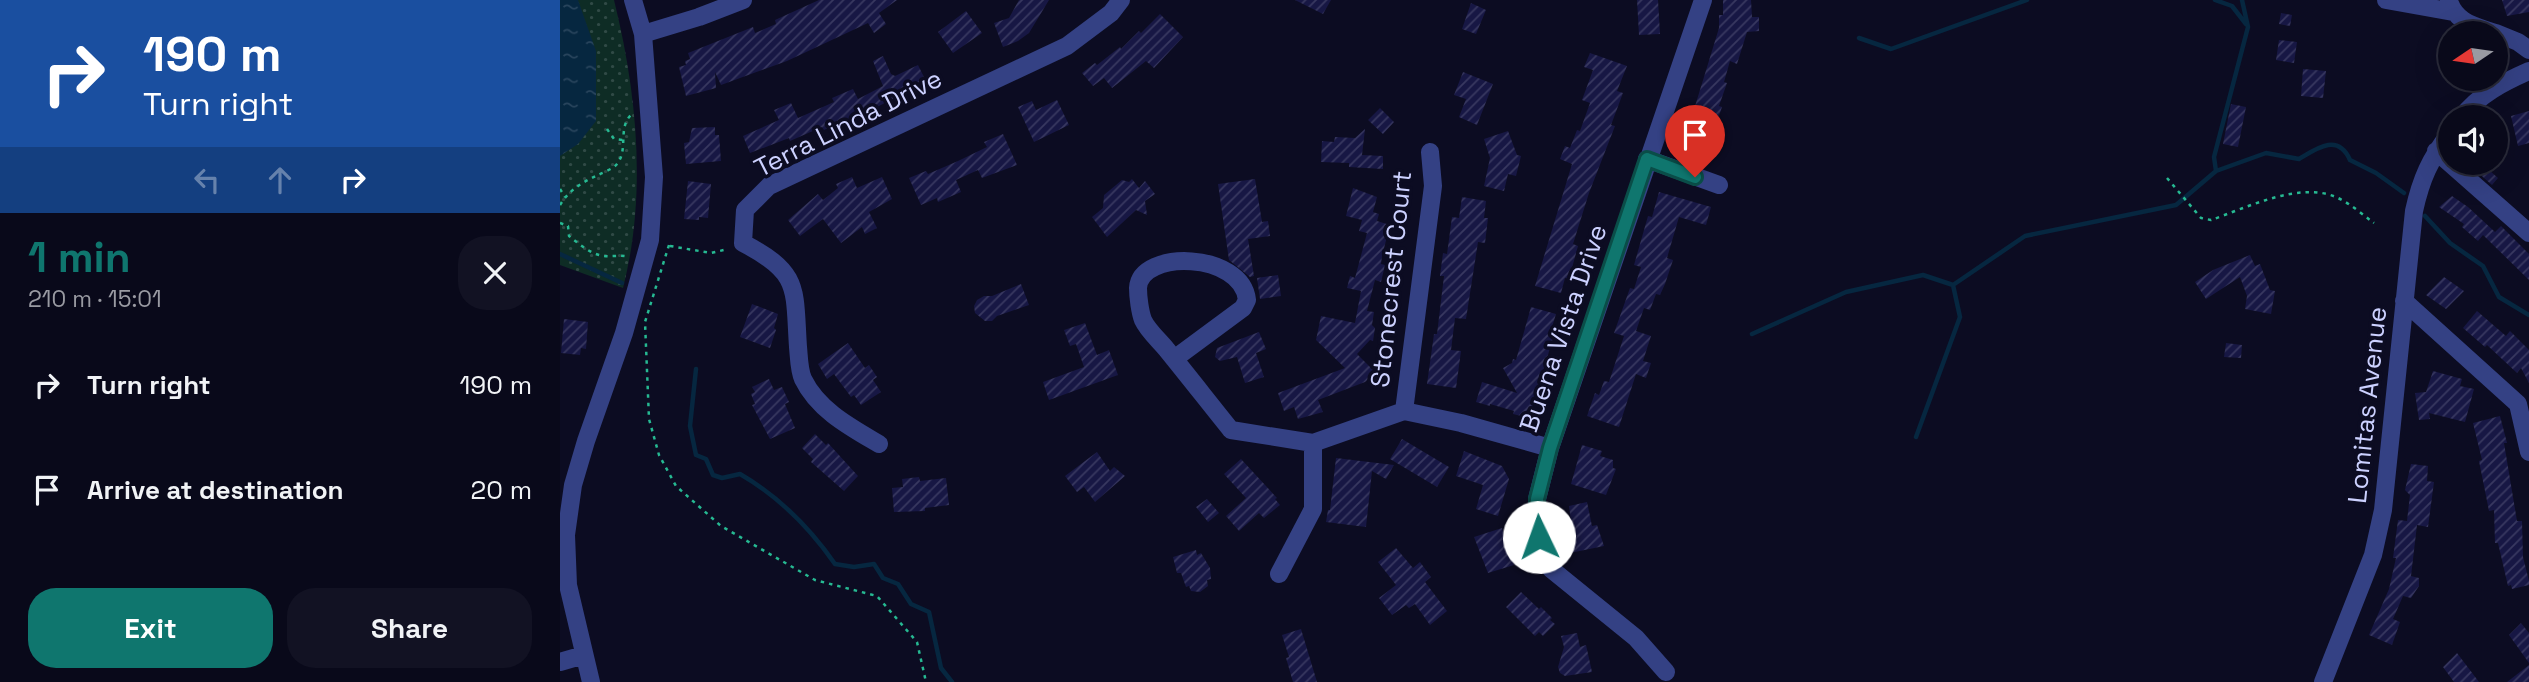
<!DOCTYPE html>
<html lang="en">
<head>
<meta charset="utf-8">
<style>
	body { margin:0; font-family:"Space Grotesk",sans-serif; background:#121223; color:#f1f3f6; height:100vh; display:flex; flex-direction:column; font-size:26px; white-space:nowrap }
	* { box-sizing:border-box; margin:0 }
	p { font-size:23px; color:#999aa2 }
	.icon { flex:none; width:38px; height:38px; fill:none; stroke:currentColor; stroke-width:2; stroke-linecap:round; stroke-linejoin:round }
	.map { position:relative; flex:1; overflow:hidden }
	.sheet { display:flex; flex-direction:column; background:#09091a; width:560px }
	.sheet>* { flex:none }
	.hud { background:#1a4fa0; color:#fff; overflow:hidden }
	.needle { width:46px; rotate:257deg }
	.buttons { position:absolute; left:1878px; top:21px; display:grid; gap:14px }
	.buttons a { display:grid; place-items:center; width:70px; height:70px; border-radius:50%; background:#09091a; box-shadow:0 7px 28px #0002,0 0 0 2px #292a39; font-size:35px }
	.pin { position:absolute; display:grid; place-items:center; width:60px; height:60px; color:#fff; margin:-72px -30px; border-radius:50% 50% 50% 0; rotate:-45deg; box-shadow:0 0 7px #0007 }
	.pin .icon { rotate:45deg }
	.me { position:absolute; width:77px; margin:-38px; rotate:357deg; stroke-linejoin:round; filter:drop-shadow(0 0 5px #0008) }
	.turn { display:flex; align-items:center; gap:24px; height:147px; padding:0 28px; font-size:32px }
	.turn .icon { width:91px; height:91px; stroke-width:2.5 }
	.turn b { display:block; font-size:49px; line-height:60px }
	.lanes { display:flex; align-items:center; height:66px; padding:0 28px; background:#0003; justify-content:center; gap:35px; direction:ltr }
	.lanes .off { opacity:.35 }
	.round { display:grid; place-items:center; flex:none; width:74px; height:74px; border-radius:28px; background:#121223 }
	.headline { display:flex; align-items:center; justify-content:space-between; height:119px; padding:0 28px }
	h1 { font-size:42px; font-weight:600; line-height:52px; color:#0f766e }
	.button { display:flex; gap:14px; margin-top:auto; padding:14px 28px }
	.button a { flex:1; height:80px; border-radius:28px; background:#0f766e; color:#fff; font-size:28px; font-weight:600; line-height:80px; text-align:center }
	.button a+a { background:#121223; color:#f1f3f6 }
	ul { padding:0; list-style:none }
	li { display:flex; align-items:center; gap:21px; height:105px; padding:0 28px }
	li div { flex:1 }
	li b { display:block; font-size:26px }
	li em { font-style:normal }
	main { display:flex; flex:1; min-height:0 }
	.map>svg:first-child { display:block }
	.park { fill:url(#park-dots) }
	.water { fill:url(#water-ripples) }
	.lines { fill:none; stroke-linecap:round; stroke-linejoin:round }
	.stream { stroke:#062740; stroke-width:4.5 }
	.building { fill:url(#building-hatch) }
	.path { stroke:#26b992; stroke-width:2.5; stroke-dasharray:3.5 5; stroke-linecap:butt }
	.minor { stroke:#344184; stroke-width:18 }
	.route-casing { stroke:#0a4d48; stroke-width:18 }
	.route { stroke:#0f766e; stroke-width:12 }
	.labels { text-anchor:middle; dominant-baseline:central; stroke-width:7; stroke-linejoin:round; paint-order:stroke }
	.street-label { font-size:26px; fill:#ccd1ff; stroke:#0c0c22 }
</style>
</head>
<body>
<main>
<section class="sheet">
<div class="hud">
<div class="turn"><svg class="icon" aria-label="right" viewBox="0 0 24 24"><path d="M7 20v-9h11M14 6l5 5-5 5"/></svg><div><b>190 m</b>Turn right</div></div>
<div class="lanes"><svg class="icon off" aria-label="left" viewBox="0 0 24 24"><path d="M17 20v-9H6M10 6l-5 5 5 5"/></svg><svg class="icon off" aria-label="ahead" viewBox="0 0 24 24"><path d="M12 20V5M6 11l6-6 6 6"/></svg><svg class="icon" aria-label="right" viewBox="0 0 24 24"><path d="M7 20v-9h11M14 6l5 5-5 5"/></svg></div>
</div>
<div class="headline"><div><h1>1 min</h1><p>210 m · 15:01</p></div><a class="round"><svg class="icon" aria-label="close" viewBox="0 0 24 24"><path d="M6 6l12 12M18 6L6 18"/></svg></a></div>
<ul>
<li><svg class="icon" aria-label="right" viewBox="0 0 24 24"><path d="M7 20v-9h11M14 6l5 5-5 5"/></svg><div><b>Turn right</b></div><em>190 m</em></li>
<li><svg class="icon" aria-label="arrive" viewBox="0 0 24 24"><path d="M6 21V4h12l-3 4 3 4H6"/></svg><div><b>Arrive at destination</b></div><em>20 m</em></li>
</ul>
<div class="button"><a>Exit</a><a>Share</a></div>
</section>
<div class="map">
<svg width="1969" height="682" viewBox="0 0 1969 682">
	<defs>
		<pattern id="park-dots" width="8" height="8" patternUnits="userSpaceOnUse" patternTransform="scale(1.75)"><rect width="8" height="8" fill="#0e2c25"/><path d="M2 2h.1M6 6h.1" fill="none" stroke="#304a46" stroke-width="1.8" stroke-linecap="round"/></pattern>
		<pattern id="water-ripples" width="26" height="14" patternUnits="userSpaceOnUse" patternTransform="scale(1.75)"><rect width="26" height="14" fill="#062740"/><path d="M2 4q2-2 4 0t4 0M15 11q2-2 4 0t4 0" fill="none" stroke="#29455d"/></pattern>
		<pattern id="building-hatch" width="6" height="6" patternUnits="userSpaceOnUse" patternTransform="scale(1.75)"><rect width="6" height="6" fill="#171744"/><path d="M-1 1l2-2M0 6l6-6M5 7l2-2" fill="none" stroke="#383860"/></pattern>
	</defs>
	<rect width="100%" height="100%" fill="#0c0c22"/>
	<path class="park" d="M0,0h54c23,93 33,194 9,288l-63,-23z"/>
	<path class="water" d="M0,0h18l18,51v70l-18,23 -18,12z"/>
	<g class="lines">
		<path class="stream" d="M1655,0l17,6 14,18
			M1299,38l32,11 136,-49
			M1656,171l-2,-14 34,-130 -6,-27
			M1865,216l25,27 33,23 16,31 30,18
			M0,254l62,29
			M1192,334l94,-42 77,-17 30,10
			M136,369l-6,57 6,29 10,4 7,16 9,3 18,-4c38,22 70,54 95,90l19,3 20,-3 9,14 15,6 13,20 18,8 12,56 11,14
			M1356,437l44,-120 -7,-32 72,-49 151,-31 40,-34 50,-18 33,6c18,-11 39,-26 51,1l26,13 28,20"/>
	</g>
	<path class="building" d="M259,0h78l-18,13 7,11 -12,9 -6,-10 -81,38 -66,24 -6,-13 1,16 -30,8 -7,-29 7,-2 -1,-4 5,-2 -2,-6 65,-26 2,6 21,-9 -1,-4z
		M459,0h30l-20,33 -11,8 -15,6 -9,-24 15,-5z
		M735,0h36l-8,14z
		M1077,0h21l2,34 -21,1z
		M1163,0h28l1,17h7v14l-12,1 -10,32 -7,-3 -6,21 3,1 -8,23 3,1 -15,44 -21,-7 8,-27 -2,-1 27,-88v-13h4z
		M1942,0h27v12l-22,4z
		M911,3l15,7 -10,24 -14,-5z
		M406,11l16,22 -29,20 -15,-21z
		M1721,13l11,2 -2,11 -11,-2z
		M600,14l23,23 -29,31 -8,-7 -34,27 -8,-10 -11,8 -11,-13 13,-10 2,2 23,-18 1,2 18,-18 2,2z
		M1719,40l18,2 -3,21 -18,-3z
		M1030,53l37,13 -10,25 6,2 -12,32 4,1 -26,67 -16,51 5,2 -9,33 -4,-1 -4,15 -26,-7 37,-122 -12,-5 5,-13 5,2 7,-18 3,1 10,-28 -8,-3 11,-30 -9,-3z
		M323,56l8,18 4,2 23,-11 7,14 -12,6 1,3 -70,36 -1,-3 -19,9 -2,-3 -32,14 -1,-3 -39,15 -7,-17 36,-16 -5,-10 17,-7 7,15 36,-16 -2,-4 21,-9 5,10 25,-13 -10,-25z
		M1743,69l23,2 -3,27 -22,-2z
		M903,72l30,12 -16,41 -18,-8 7,-18 -12,-4z
		M497,100l12,25 -35,17 -16,-35 14,-6 4,9z
		M1671,104l15,3 -8,40 -15,-3z
		M820,108l14,14 -11,12 -15,-14z
		M1969,111v32l-11,3 -7,-30z
		M155,127v8h4l2,26 -35,3 -2,-21 5,-1 3,-14z
		M805,129l-3,26 21,1v13l-34,-2v-4l-28,-1 1,-21 12,1 1,-5 20,1z
		M948,131l9,24 4,1 -5,20 -8,-2 -4,17 -20,-5 6,-28 -6,-19z
		M443,134l14,31 -35,13 -4,-8 -22,10 5,12 -23,10 -1,-4 -16,7 -12,-27 17,-7 2,3 30,-13 29,-14 -3,-5z
		M1907,163h28l-6,7 9,8 -6,7z
		M292,177l5,11 25,-11 10,22 -23,13 8,16 -12,6 -3,-7 -21,16 -18,-24 -23,17 -12,-16 30,-26 5,6 15,-12 -2,-4z
		M572,179l7,9 6,-7 10,13 -10,7 2,14 -11,-5 -29,27 -15,-20 11,-9 1,-13 18,-15 7,2z
		M695,179l7,43 6,-1 2,15 -22,3 6,37 -4,1 -21,-17 -11,-76z
		M128,181l23,3 -3,34 -9,-1v3l-15,-1z
		M793,188l24,9 -4,15 6,2 -2,7 13,4 -8,31 -1,8 4,1 -4,17 -6,-2 -8,31 7,1 -2,13 3,3 -2,13 -3,-1 -13,14 18,18 -10,10 -47,18 5,12 -25,7 -4,-12 -10,4 -6,-18 67,-25 -29,-28 5,-24 34,7 6,-32 -14,-3 3,-12 5,2 12,-45 -8,-2 3,-11 -16,-4z
		M1099,192l52,15 -5,18 -27,-8 -12,41 6,2 -8,24 -5,11 -4,-1 -6,16 -6,-2 -8,23 15,5 -8,25 8,2 -5,15 -10,-4 -17,53 -32,-11 8,-23 4,2 5,-14 5,1 15,-46 -10,-3 16,-45 4,1 7,-22 -7,-2 14,-49 4,1z
		M1892,196l16,11 27,25 6,-6 28,28v26l-46,-45 -5,6 -16,-14 2,-3 -25,-17z
		M902,197l24,4 -2,17h4l-3,25 -7,-1 -12,77 -11,-1 -4,32 10,1 -5,37 -29,-4 7,-50h3l7,-58h-4l3,-23 4,1 5,-37 7,1z
		M1690,255l5,11 5,-2 10,26 5,1 -4,23 -26,-5 2,-13 -7,-19 -34,22 -11,-17 18,-12z
		M718,275l3,21 -21,3 -3,-21z
		M1884,277l20,14 -18,18 -20,-14z
		M461,284l8,21 -32,11 -5,5h-7l-10,-8 -1,-7 3,-6 7,-4h8z
		M192,304l26,10 -4,14 2,2 -6,18 -30,-11z
		M971,307l25,7 -4,13 4,1 -27,90 -16,-4 1,-3 -24,-7v2l-14,-4 6,-20 35,11 -14,-25 9,-5 1,-4 3,1z
		M1917,311l29,25 4,-5 19,19v33l-8,-15 -4,5 -30,-28 -2,2 -22,-19z
		M4,319l24,3 -2,27 -5,-1 -1,7 -19,-2z
		M525,323l12,32 12,-5 9,25 -69,25 -6,-18 41,-15 -8,-23 -6,2 -6,-16z
		M699,332l7,17 -10,4 8,24 -19,6 -8,-26 -17,4 -5,-4 2,-9z
		M288,343l17,25 4,-3 8,12 -4,3 8,12 -20,13 -7,-10 -3,2 -17,-23 -7,5 -9,-15z
		M1666,343l16,2 -1,13 -17,-1z
		M1873,371l29,8 -2,7 14,3 -9,33 -36,-9 1,6 -11,1 -4,-27 11,-1z
		M209,379l5,11 8,-3 7,15 -4,2 10,24 -25,11 -18,-34 3,-1 -4,-10 4,-2 -3,-5z
		M1940,416l7,27h-3l13,78h5l1,36 6,24v4l-17,4 -1,-4 -3,1 -10,-43h-3l-1,-33 -5,1 -10,-50 3,-1 -9,-37z
		M255,434l11,11 2,-2 30,33 -14,15 -33,-29 2,-3 -11,-11z
		M842,439l47,28 -12,20 -47,-28z
		M1022,445l20,6 -2,5 13,4v8l3,1 -10,26 -35,-11z
		M904,451l38,15 7,13 -11,37 -22,-7 7,-24 -27,-9z
		M537,452l13,19 4,-4 11,9 -30,26 -11,-15 -7,5 -12,-16z
		M776,458l58,7 -8,14 -14,-8 -6,56 -40,-5 2,-12h2z
		M681,459l36,39 -2,1 5,6 -16,13 -5,-5 -20,18 -13,-15 20,-18 -22,-24z
		M1851,464l17,2 -1,15 7,1 -6,45 -11,-2 -6,51 8,2v8l-8,12 -8,-2 -10,23 7,3 -8,23 -23,-10 20,-46 7,-31h-3l5,-38 9,1 3,-26 -5,-5z
		M359,477l1,4 26,-3 3,27 -24,3v3l-31,1 -2,-24 11,-1 -1,-8z
		M647,499l12,14 -11,9 -12,-15z
		M1027,502l5,24 5,-1 7,21 -34,7 -3,-13 6,-1 -4,-33z
		M942,528l12,37 -26,8 -14,-36z
		M836,548l17,20 7,-6 11,15 -6,5 22,29 -17,14 -15,-21 -6,4 -3,-3 -14,10 -13,-17 17,-13 -18,-23z
		M636,550l1,5 4,-2 9,15 1,11 -4,1 1,6 -8,6 -9,-1 -2,-5 -3,1 -5,-14h-4l-4,-16z
		M961,592l18,17 2,-2 11,11 -2,2 5,4 -12,12 -4,-4 -4,4 -29,-29z
		M1961,623l8,10v30l-20,-28z
		M741,629l16,53h-24l-7,-24 3,-1 -7,-22z
		M1017,633l3,14 6,-2 6,27 -27,4 -5,-3 -2,-6 6,-20 -3,-11z
		M1897,653l22,29h-25l-11,-15z
		M1969,665v17h-22z"/>
	<g class="lines">
		<path class="path" d="M47,129l7,10 9,1
			M1607,178l34,40 10,2c35,-12 90,-40 127,-22 13,6 25,17 36,25
			M0,189l5,8
			M0,205c9,-15 23,-23 38,-30 6,-3 15,-6 19,-11 12,-15 0,-37 15,-50
			M0,223l8,3 1,10c9,7 19,16 30,19 10,3 20,-1 30,2
			M109,245l-24,77 4,97 10,36 17,31 45,40 94,54 62,16 40,46 9,40
			M110,246l41,7 17,-4"/>
		<path class="minor" d="M1826,0l67,12
			M1889,1c7,22 27,25 46,32
			M1936,33l22,9 11,8
			M83,34l56,-17 44,-17
			M1902,117c16,-22 42,-35 67,-46
			M1876,151l93,82
			M1087,159l72,26
			M1844,301l114,103 11,48
			M614,359l69,-51 4,-8c-5,-48 -107,-51 -109,-12 0,9 2,24 5,32 5,11 17,21 24,30 22,27 43,54 64,80l82,13 91,-32 57,12 89,25
			M844,411l29,-225 -3,-34
			M319,444c-29,-17 -61,-34 -76,-65 -4,-9 -4,-22 -5,-32 -4,-59 3,-74 -55,-104l2,-33 24,-24 298,-140 44,-33 10,-13
			M719,574l34,-65v-66
			M0,662l24,-7
			M1106,672l-30,-34 -85,-69 -12,-32 -2,-38 13,-51 153,-448
			M31,682l-23,-97 -2,-50 7,-50 13,-44 38,-108 26,-93 4,-63 -11,-143 -10,-34
			M1763,682l50,-127 10,-45 31,-299c7,-32 16,-52 36,-78"/>
	</g>
	<g class="lines">
		<g class="route-casing">
			<path id="route" d="M979,537l-2,-38 13,-51 97,-289 48,18"/>
		</g>
		<use href="#route" class="route"/>
	</g>
	<g class="labels">
		<g class="street-label">
			<text transform="translate(288 123) rotate(-27)">Terra Linda Drive</text>
			<text transform="translate(831 279) rotate(-84)">Stonecrest Court</text>
			<text transform="translate(1003 328) rotate(-71)">Buena Vista Drive</text>
			<text transform="translate(1807 405) rotate(-84)">Lomitas Avenue</text>
		</g>
	</g>
</svg>
<div class="buttons">
<a><svg class="needle" viewBox="-14 -14 28 28"><path d="M0-13l5 13h-10z" fill="#e53935"/><path d="M0 13l5-13h-10z" fill="#999aa2"/></svg></a>
<a><svg class="icon" aria-label="sound" viewBox="0 0 24 24"><path d="M4 9h4l5-4v14l-5-4H4zM17 9q2 3 0 6"/></svg></a>
</div>
<div class="pin" style="left:1135px;top:177px;background:#d93025"><svg class="icon" aria-label="arrive" viewBox="0 0 24 24"><path d="M6 21V4h12l-3 4 3 4H6"/></svg></div>
<svg class="me" style="left:979px;top:537px" viewBox="-20 -20 40 40"><circle r="19" fill="#fff"/><path d="M0-13L10 11 0 6-10 11z" fill="#0f766e"/></svg>
</div>
</main>
</body>
</html>
